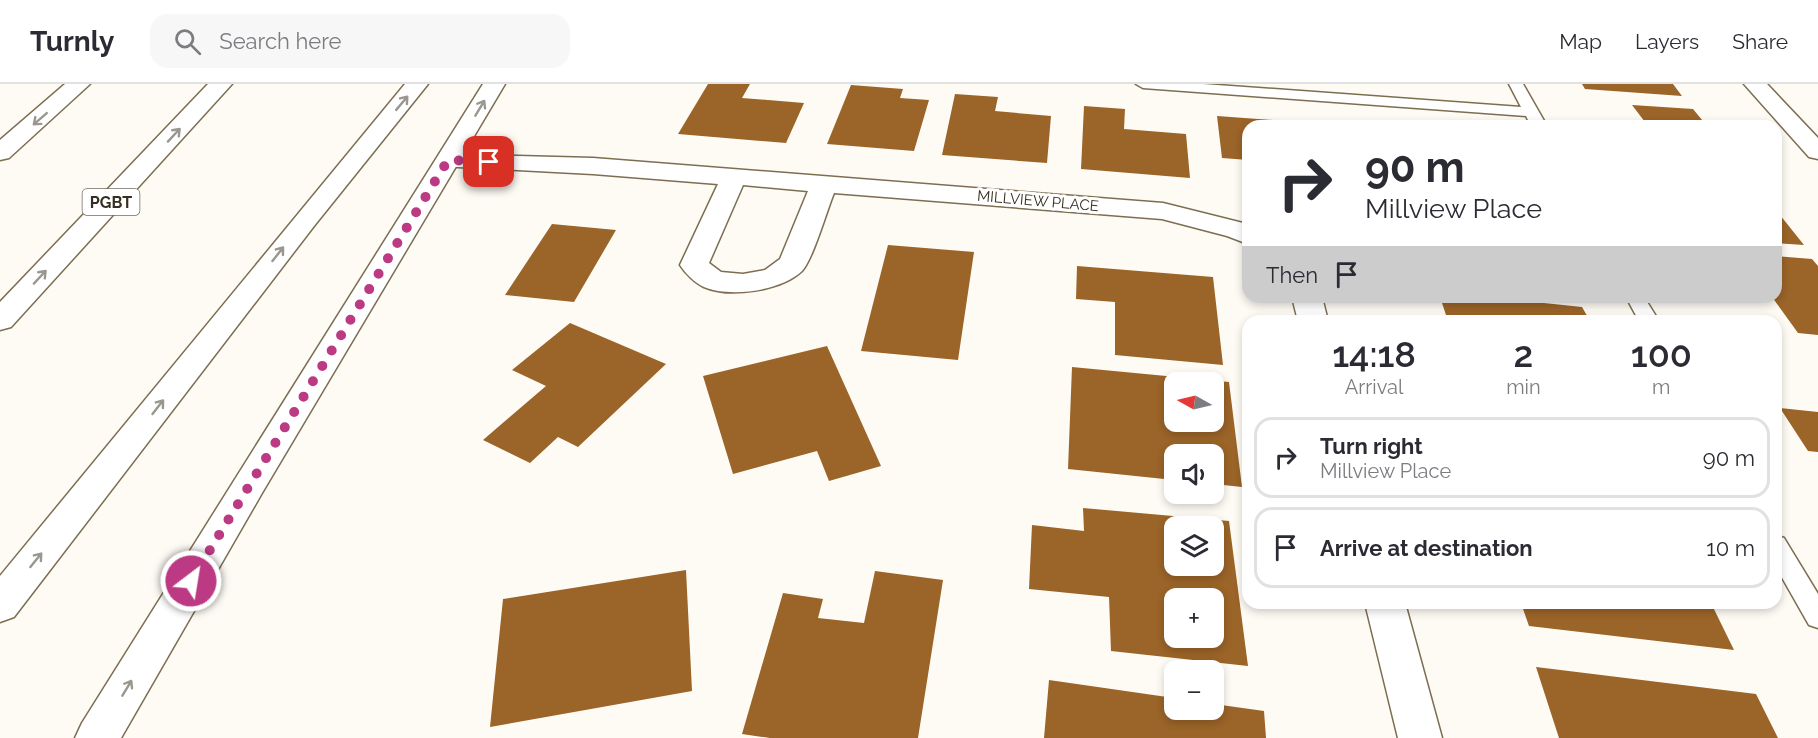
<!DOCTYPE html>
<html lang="en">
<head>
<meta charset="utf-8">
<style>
	body { margin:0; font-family:Raleway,sans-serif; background:#f7f7f7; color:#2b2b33; height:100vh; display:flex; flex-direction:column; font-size:22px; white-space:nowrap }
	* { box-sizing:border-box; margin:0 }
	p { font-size:20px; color:#7c7c81 }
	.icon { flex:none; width:33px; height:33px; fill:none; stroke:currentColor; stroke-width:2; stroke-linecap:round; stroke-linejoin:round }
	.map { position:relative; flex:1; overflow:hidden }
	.drawer { position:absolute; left:1242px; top:231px; width:540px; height:294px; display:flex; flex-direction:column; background:#fff; border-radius:18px; box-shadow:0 3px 9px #0003 }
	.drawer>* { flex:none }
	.hud { position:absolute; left:1242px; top:36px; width:540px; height:183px; border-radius:18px; box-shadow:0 3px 9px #0003; background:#fff; color:#2b2b33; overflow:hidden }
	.needle { width:39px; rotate:278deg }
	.fabs { position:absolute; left:1164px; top:288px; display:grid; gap:12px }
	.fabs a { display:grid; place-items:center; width:60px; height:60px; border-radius:12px; background:#fff; box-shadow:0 3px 9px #0003; font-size:30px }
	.pin { position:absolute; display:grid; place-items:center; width:51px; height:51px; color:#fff; margin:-26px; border-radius:12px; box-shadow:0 3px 9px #0006 }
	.me { position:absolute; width:66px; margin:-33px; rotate:31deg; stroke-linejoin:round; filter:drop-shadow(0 0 4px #0008) }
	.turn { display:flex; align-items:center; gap:21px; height:126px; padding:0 24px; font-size:27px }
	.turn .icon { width:78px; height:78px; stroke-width:2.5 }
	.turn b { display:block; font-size:42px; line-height:51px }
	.then { display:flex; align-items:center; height:57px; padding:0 24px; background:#0003; gap:12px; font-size:22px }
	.eta { display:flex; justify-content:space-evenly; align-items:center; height:102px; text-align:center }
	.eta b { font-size:36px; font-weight:600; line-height:42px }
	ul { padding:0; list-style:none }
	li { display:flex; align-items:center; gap:18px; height:81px; margin:0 12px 9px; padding:0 12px; border:3px solid #e1e1e2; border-radius:18px }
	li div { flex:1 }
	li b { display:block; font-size:22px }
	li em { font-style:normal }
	header { display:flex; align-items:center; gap:36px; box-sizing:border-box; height:84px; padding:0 30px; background:#fff; border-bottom:2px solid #e1e1e2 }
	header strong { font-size:28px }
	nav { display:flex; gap:33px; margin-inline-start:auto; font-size:21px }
	.search { width:420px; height:54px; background:#f7f7f7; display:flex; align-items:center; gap:15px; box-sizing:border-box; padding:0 21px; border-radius:18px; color:#7c7c81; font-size:22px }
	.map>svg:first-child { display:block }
	.building { fill:#9b6428; fill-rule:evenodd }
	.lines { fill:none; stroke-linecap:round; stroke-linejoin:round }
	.lane-casing { stroke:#7c6e51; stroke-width:3 }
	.street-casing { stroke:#7c6e51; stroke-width:3 }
	.secondary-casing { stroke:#7c6e51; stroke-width:3 }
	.highway-casing { stroke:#7c6e51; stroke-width:3 }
	.lane { fill:#fff; fill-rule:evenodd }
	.street { fill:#fff; fill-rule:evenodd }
	.secondary { fill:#fff; fill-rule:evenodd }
	.highway { fill:#fff; fill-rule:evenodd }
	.oneway { stroke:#9a9790 }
	.route { stroke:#bc3a83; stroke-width:10; stroke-dasharray:0 18 }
	.labels { text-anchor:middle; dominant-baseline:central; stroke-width:6; stroke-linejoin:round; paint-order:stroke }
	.far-street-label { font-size:15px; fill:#352f22; stroke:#fff }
	.shield { fill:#fff; stroke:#726d64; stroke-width:1.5 }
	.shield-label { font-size:16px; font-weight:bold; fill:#352f22 }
</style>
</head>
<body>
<header>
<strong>Turnly</strong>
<div class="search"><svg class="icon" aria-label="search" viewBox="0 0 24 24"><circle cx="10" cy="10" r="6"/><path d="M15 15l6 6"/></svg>Search here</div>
<nav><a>Map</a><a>Layers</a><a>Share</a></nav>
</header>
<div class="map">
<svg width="1818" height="654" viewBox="0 0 1818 654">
	<rect width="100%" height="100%" fill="#fefbf5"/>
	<path class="building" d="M708,0h42l-8,14 62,5 -18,40 -108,-9z
		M1582,0h91l9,12 -97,-7z
		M851,1l52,4 -3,9 29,2 -15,51 -87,-7z
		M955,10l43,3 -3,14 56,5 -4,47 -105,-8z
		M1632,21l61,4 14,17h-59z
		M1084,22l41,3 -1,20 62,5 4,44 -109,-9z
		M1217,32l110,8 -1,2h-78v34l-26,-2z
		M1776,126l28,35 -28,-2z
		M552,140l64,6 -42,72 -69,-7z
		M888,161l86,7 -16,108 -97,-9z
		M1776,172l36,3 6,7v69l-20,-2 -26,-36h4z
		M1077,182l136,11 10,88 -108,-10v-53l-39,-3z
		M1440,213h101l3,6 38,4 8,14h-142z
		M570,239l96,41 -88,83 -20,-10 -28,26 -47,-23 63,-54 -34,-16z
		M827,262l54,120 -52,15 -12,-30 -84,23 -30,-98z
		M1072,283l157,15 13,105 -28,-3v-30h-40v26l-106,-11zM1174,298h40v40h-40z
		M1780,324l38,4v40l-10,-1z
		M1083,424l146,13 19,145 -137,-15 -2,-54 -80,-8 3,-64 52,6zM1174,442h40v40h-40zM1174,514h40v40h-40z
		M686,486l6,121 -202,36 13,-128z
		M875,487l68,9 -25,158h-148l-28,-4 41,-141 40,6 -5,19 46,5z
		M1521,519h190l23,47 -205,-24z
		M1536,583l220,27 22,44h-219z
		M1049,596l125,18v12h40v-6l50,7 2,27h-222z"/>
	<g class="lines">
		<g class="lane-casing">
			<path id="lane" d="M1136,0h67l318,23 -12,-23h14l24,42h-16l-5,-10 -383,-28z
				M1626,213h18l15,24h-20z
				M1776,451l8,3 34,56v34l-9,-3 -33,-58z"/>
		</g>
		<g class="street-casing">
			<path id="street" d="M1744,0h23l51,54v21l-9,-2z
				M448,70l145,4 570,45 84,21 1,20 -21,-8 -65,-17 -328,-26c-7,17 -21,66 -32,78 -21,20 -72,27 -98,16 -9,-4 -19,-14 -24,-22l38,-81 -125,-10 -154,-8 -3,-5 3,-5zM743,101l65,6 -28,68 -15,11 -22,4 -22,-2 -12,-9z
				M1292,213h30l6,24h-30z
				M1365,519h40l37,135h-44z"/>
		</g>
		<g class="secondary-casing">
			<path id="secondary" d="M483,0h22l-243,409 -141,245h-46l7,-15z"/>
		</g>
		<g class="highway-casing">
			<path id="highway" d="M65,0h25l-81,74 -9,2v-20z
				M208,0h24l-221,243 -11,3v-28z
				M405,0h23l-114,142 -300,391 -14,5v-46z"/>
		</g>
		<use href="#lane" class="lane"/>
		<use href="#street" class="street"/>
		<use href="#secondary" class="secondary"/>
		<use href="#highway" class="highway"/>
	</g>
	<defs><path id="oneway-shaft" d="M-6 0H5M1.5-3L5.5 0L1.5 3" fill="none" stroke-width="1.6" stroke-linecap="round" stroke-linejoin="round" transform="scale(1.5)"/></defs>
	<g class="oneway">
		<use href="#oneway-shaft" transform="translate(402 19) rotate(-50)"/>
		<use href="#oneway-shaft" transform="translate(480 24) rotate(-59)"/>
		<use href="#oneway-shaft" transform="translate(40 35) rotate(139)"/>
		<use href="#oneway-shaft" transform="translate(174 51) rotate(-47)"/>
		<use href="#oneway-shaft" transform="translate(278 170) rotate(-52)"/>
		<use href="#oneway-shaft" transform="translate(40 193) rotate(-47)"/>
		<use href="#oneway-shaft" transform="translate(158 323) rotate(-52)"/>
		<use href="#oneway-shaft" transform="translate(36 476) rotate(-51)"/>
		<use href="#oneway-shaft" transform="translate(127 604) rotate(-59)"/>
	</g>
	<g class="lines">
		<path class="route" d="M191,497l257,-421 41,2"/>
	</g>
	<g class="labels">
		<g class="far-street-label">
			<text transform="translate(1038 117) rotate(5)">MILLVIEW PLACE</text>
		</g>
		<rect class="shield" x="82.5" y="105" width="57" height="26" rx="4.5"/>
		<g class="shield-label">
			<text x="111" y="118">PGBT</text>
		</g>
	</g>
</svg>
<div class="fabs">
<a><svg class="needle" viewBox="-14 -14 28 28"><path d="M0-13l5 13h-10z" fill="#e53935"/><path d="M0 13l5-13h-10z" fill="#7c7c81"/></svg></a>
<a><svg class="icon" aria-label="sound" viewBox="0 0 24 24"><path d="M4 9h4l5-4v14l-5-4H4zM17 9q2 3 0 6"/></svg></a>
<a><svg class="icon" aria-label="layers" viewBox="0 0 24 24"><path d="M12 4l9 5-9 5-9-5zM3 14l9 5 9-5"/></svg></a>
<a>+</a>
<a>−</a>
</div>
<div class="pin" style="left:489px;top:78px;background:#d93025"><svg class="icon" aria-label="arrive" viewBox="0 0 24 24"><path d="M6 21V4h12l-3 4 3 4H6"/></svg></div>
<svg class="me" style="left:191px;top:497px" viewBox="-20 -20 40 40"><circle r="17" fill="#bc3a83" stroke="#fff" stroke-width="3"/><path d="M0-11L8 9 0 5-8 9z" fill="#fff"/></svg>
<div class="hud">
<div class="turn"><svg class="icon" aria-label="right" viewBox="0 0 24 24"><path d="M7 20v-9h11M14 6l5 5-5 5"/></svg><div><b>90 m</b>Millview Place</div></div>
<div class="then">Then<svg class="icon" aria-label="arrive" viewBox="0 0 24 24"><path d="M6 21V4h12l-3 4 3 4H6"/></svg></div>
</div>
<section class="drawer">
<div class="eta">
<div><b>14:18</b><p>Arrival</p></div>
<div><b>2</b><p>min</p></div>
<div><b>100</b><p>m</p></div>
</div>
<ul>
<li><svg class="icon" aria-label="right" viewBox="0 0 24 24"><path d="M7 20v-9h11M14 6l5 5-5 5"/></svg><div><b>Turn right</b><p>Millview Place</p></div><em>90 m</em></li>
<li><svg class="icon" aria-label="arrive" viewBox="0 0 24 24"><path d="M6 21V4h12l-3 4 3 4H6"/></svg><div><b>Arrive at destination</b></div><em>10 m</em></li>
</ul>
</section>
</div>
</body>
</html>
